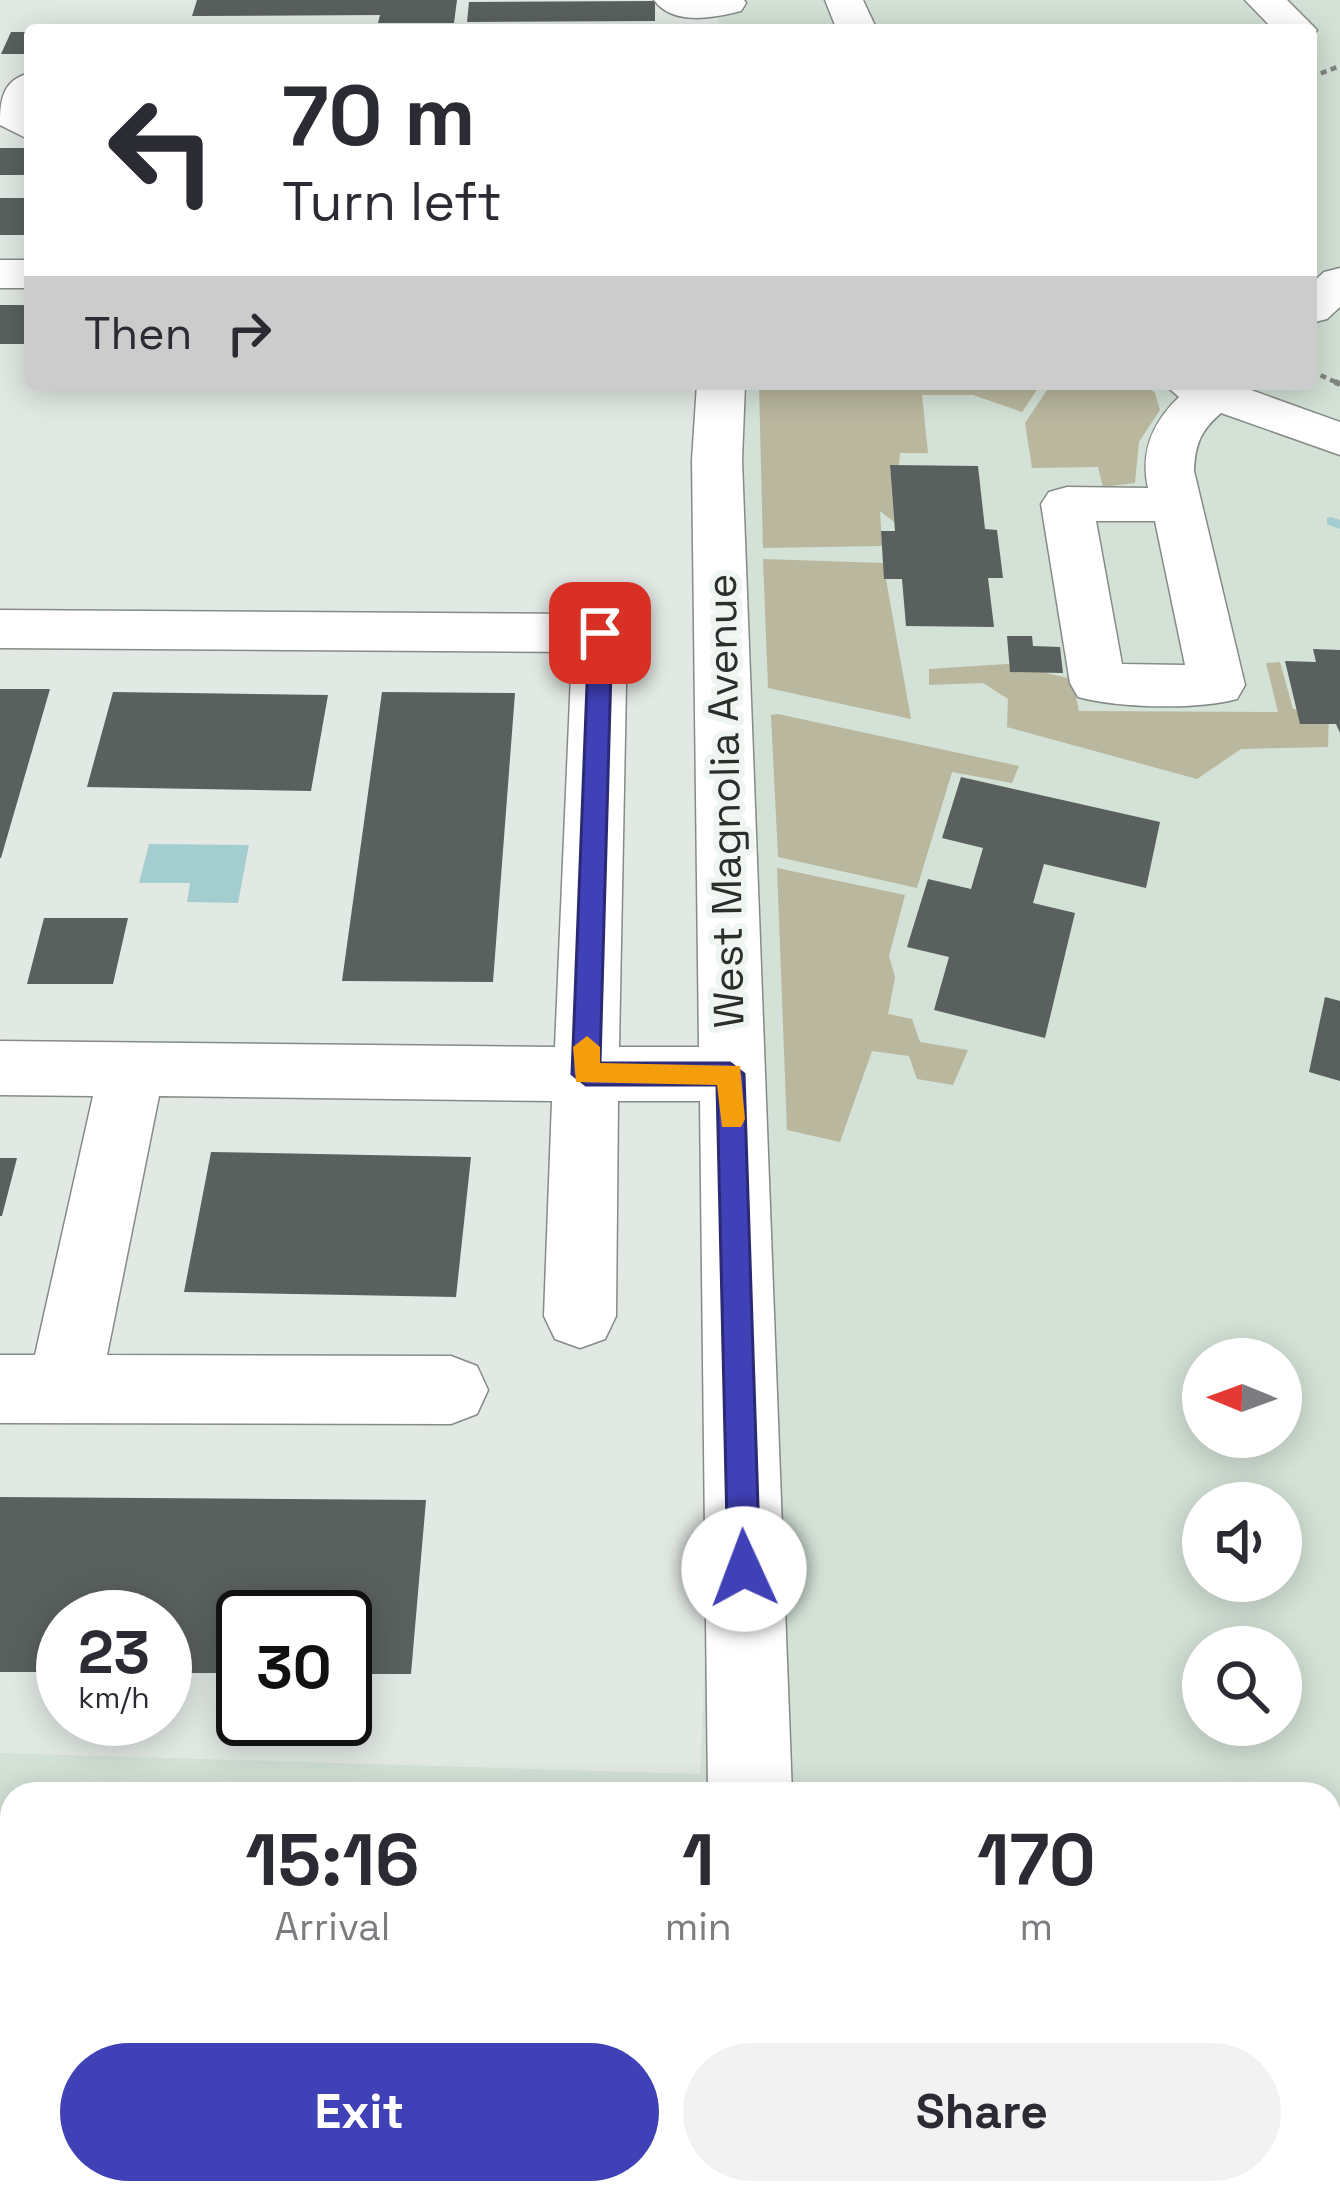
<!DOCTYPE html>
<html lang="en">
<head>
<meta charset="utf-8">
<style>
	body { margin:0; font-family:"Space Grotesk",sans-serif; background:#f2f2f3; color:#2b2b33; height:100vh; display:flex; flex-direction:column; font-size:45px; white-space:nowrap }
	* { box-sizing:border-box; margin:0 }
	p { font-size:39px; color:#7c7c81 }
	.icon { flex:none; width:66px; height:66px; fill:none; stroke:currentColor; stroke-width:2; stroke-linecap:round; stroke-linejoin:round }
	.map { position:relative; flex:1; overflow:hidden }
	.side { position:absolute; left:0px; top:1782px; width:1341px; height:423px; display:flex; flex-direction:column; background:#fff; border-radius:36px 36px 0 0; box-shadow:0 6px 30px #0003 }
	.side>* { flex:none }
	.top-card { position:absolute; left:24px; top:24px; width:1293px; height:366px; border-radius:12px; box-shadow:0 6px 30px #0003; background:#fff; color:#2b2b33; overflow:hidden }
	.needle { width:78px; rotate:271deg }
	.fabs { position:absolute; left:1182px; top:1338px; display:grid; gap:24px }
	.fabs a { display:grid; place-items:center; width:120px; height:120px; border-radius:50%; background:#fff; box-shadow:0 6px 30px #0003; font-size:60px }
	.speed { position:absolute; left:36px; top:1590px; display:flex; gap:24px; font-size:60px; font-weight:700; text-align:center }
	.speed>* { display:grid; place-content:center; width:156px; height:156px; border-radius:50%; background:#fff; box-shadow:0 6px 30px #0003; line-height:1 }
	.speed small { font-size:30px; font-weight:400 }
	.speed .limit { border:6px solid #111; border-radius:18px; background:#fff; color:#111 }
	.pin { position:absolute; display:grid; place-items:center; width:102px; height:102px; color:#fff; margin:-51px; border-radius:24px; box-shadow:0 6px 18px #0006 }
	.me { position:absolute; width:132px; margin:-66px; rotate:358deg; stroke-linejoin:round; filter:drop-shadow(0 0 9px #0008) }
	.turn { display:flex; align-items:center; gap:42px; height:252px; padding:0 60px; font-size:54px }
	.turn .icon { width:156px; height:156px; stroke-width:2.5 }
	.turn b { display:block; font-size:84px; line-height:102px }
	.then { display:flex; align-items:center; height:114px; padding:0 60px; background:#0003; gap:24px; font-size:45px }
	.eta { display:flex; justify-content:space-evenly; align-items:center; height:204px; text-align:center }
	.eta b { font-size:72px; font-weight:700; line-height:84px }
	.cta { display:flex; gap:24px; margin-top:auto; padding:24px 60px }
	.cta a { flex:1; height:138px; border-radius:72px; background:#4041b6; color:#fff; font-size:48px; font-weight:700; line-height:138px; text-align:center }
	.cta a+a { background:#f2f2f3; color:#2b2b33 }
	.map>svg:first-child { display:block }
	.built { fill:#d3e1d6; fill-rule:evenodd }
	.green { fill:#b9b79e }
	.water { fill:#a4cdd0 }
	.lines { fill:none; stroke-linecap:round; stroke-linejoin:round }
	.stream { fill:#a4cdd0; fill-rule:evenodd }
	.building { fill:#59605e }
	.minor-casing { stroke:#858b86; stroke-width:3 }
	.path-far1 { stroke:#808481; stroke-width:4.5; stroke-dasharray:6 4.5; stroke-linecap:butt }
	.path { stroke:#808481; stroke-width:6; stroke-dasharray:8 4.5; stroke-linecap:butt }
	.minor { fill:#fff; fill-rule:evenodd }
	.route { fill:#4041b6; stroke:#2a2a76; stroke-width:3 }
	.slow { fill:#f59e0b }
	.labels { text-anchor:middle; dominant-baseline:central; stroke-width:12; stroke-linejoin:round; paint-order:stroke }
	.street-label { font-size:42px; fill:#2c2e2c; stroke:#eff6f1 }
</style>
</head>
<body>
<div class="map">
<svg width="1340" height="2204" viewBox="0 0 1340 2204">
	<rect width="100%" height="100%" fill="#e2e9e4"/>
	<path class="built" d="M718,0h622v2204h-1340v-451l700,21 30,-700 -13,-690h594v-354h-593zM1203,1359h78v78h-78zM1203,1503h78v78h-78zM1203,1647h78v78h-78zM12,1794h1317v399h-1317z"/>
	<path class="green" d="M759,384h282l-19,28 -49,-17h-51l6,58h-28l-1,13h-9l4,56 -14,-11 2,35 -119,2z
		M1051,384h94l10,9 5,17 -21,32 -4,41 -32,4 -5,-20 -66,1 -7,-45z
		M763,559l120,4 28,156 -143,-31z
		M1280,662l13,47 36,4 -1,34 -87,2 -44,30 -190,-52 1,-28 -25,-16 -54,2v-16l78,-5 65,15 7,32 199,1 -12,-49z
		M771,715l7,-1 241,52 -7,17 -60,-11 -35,116 -139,-31z
		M777,868l128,27 -16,61 6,21 -7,37 24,5 8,23 48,8 -15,35 -36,-6 -8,-23 -37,-5 -32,91 -53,-12z
		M521,2193h202v11h-215z"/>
	<path class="water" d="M149,844l100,1 -11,58 -51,-1 3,-19h-51z"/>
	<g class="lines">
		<path class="stream" d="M1331,517l9,3v9l-13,-5v-6z"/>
	</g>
	<path class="building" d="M197,0h260l-3,23h-76l2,-8 -188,1z
		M655,1v20l-188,1 2,-20z
		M11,32h19v22h-29z
		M0,148h30v27h-30z
		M0,198h30v37h-30z
		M0,305h30l-2,39h-28z
		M890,465l88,1 7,63 12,1 6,48h-15l6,49 -88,-1 -4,-47h-18l-3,-48h14z
		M1007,636h25l1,10 27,1 3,26 -53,-1z
		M1313,649l27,1v83l-4,-9h-36l-15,-63 31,1z
		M0,689h50l-49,169h-1z
		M113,692l215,3 -17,96 -224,-4z
		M382,692l133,1 -22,289 -151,-1z
		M961,777l199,45 -14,66 -102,-24 -11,39 42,10 -30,125 -111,-28 15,-53 -42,-10 21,-68 43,10 12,-41 -41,-10z
		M44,918h84l-15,66h-86z
		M1325,997l15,4v80l-31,-9z
		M211,1152l260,5 -15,140 -272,-5z
		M0,1158h17l-15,58h-2z
		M0,1497l426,3 -15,174h-66v-57h-102v56h-78v-56h-102v55h-63z
		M1329,1883l11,4v177l-11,-4z
		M0,2012h12v145l-8,47h-4z
		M1184,2193h54l-2,11h-26z"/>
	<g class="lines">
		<g class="minor-casing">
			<path id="minor" d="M654,0h90l2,3 -5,8c-28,7 -68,15 -87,-11z
				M825,0h38l14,30h-40z
				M1245,0h42l30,30 -6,8v-8h-37z
				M30,73v67l-30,-15c0,-25 2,-45 30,-52z
				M0,260h30v28h-30z
				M1340,268v39l-13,12 -16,4v-39l13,-12z
				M697,384h48l-3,76 50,1334h-84l-8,-693h-82l-2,215 -11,23 -25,9 -25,-9 -11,-23 8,-215 -393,-5 -52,259 344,1 26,10 11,24 -11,24 -26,10 -451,-1v-68h35l58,-259 -93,-1v-54l555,6 17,-395 -572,-4v-38l600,4 19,6 8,13 -8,414h80l-7,-587z
				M1164,384h70l106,38v33l-119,-42c-20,17 -26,31 -27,58l51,214 -8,14c-40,11 -119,9 -159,-2l-8,-14 -29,-179 8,-12 18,-5 81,1c-8,-36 4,-65 31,-91zM1096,521h59l30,144 -63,-1z
				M438,2193h100l-5,11h-100z
				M722,2193h94l1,11h-94z"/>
		</g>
		<path class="path-far1" d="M1311,77l29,-11
			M1311,371l29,13"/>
		<path class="path" d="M1335,382l5,2"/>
		<use href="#minor" class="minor"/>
	</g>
	<path class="route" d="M600,625l12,8 -12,430h130l14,11 16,495 -5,11 -11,5 -12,-5 -4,-11 -11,-484h-131l-14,-11 17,-441z"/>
	<path class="slow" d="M587,1036l13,11v16l140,3 5,53 -4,8h-19l-5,-42 -141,-3 -3,-35z"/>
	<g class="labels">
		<g class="street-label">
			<text transform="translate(725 801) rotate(-91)">West Magnolia Avenue</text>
		</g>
	</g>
</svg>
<div class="fabs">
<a><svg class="needle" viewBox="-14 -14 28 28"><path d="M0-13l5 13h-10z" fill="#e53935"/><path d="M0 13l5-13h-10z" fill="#7c7c81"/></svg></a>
<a><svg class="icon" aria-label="sound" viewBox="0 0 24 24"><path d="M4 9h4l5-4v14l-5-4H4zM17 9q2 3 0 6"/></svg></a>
<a><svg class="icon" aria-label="search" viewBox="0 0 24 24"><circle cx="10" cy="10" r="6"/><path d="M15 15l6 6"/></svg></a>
</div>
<div class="speed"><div>23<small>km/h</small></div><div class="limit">30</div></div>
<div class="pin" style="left:600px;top:633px;background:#d93025"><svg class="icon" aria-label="arrive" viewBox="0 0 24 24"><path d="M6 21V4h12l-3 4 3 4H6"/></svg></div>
<svg class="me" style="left:744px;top:1569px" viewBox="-20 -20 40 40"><circle r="19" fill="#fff"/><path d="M0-13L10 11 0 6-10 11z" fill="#4041b6"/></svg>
<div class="top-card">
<div class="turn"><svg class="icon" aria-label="left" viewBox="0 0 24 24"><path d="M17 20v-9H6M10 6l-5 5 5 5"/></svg><div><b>70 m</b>Turn left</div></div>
<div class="then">Then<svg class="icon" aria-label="right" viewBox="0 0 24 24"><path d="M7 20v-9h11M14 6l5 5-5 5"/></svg></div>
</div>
<section class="side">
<div class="eta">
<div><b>15:16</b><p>Arrival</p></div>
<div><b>1</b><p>min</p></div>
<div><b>170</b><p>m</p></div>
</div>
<div class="cta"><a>Exit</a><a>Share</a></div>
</section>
</div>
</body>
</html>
